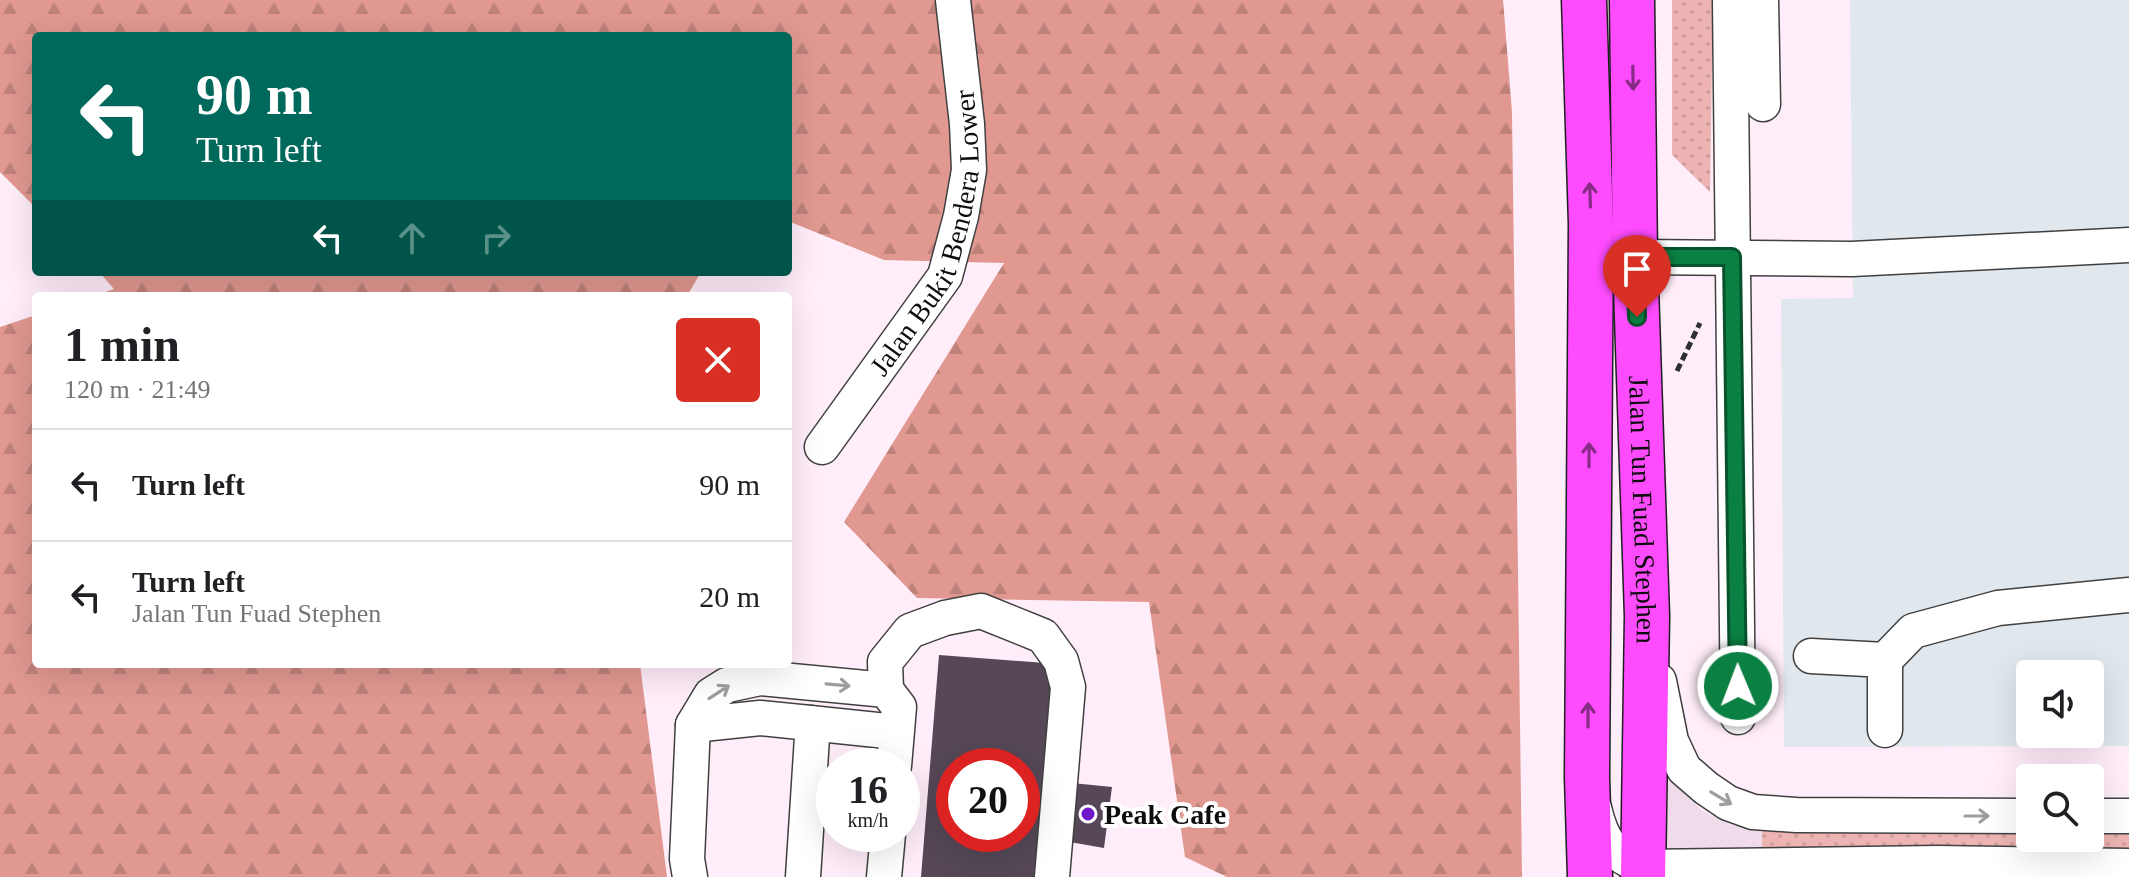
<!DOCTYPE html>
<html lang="en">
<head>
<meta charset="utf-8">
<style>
	body { margin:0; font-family:"Times New Roman",serif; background:#f6f6f6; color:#202124; height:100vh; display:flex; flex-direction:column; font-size:30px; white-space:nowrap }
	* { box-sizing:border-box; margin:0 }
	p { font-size:26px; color:#757577 }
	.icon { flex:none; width:44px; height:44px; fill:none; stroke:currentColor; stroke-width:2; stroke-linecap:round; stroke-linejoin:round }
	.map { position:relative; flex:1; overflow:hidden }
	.details { position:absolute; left:32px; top:292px; width:760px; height:376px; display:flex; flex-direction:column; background:#fff; border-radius:8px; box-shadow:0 8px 32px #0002 }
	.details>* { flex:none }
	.top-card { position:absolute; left:32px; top:32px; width:760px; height:244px; border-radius:8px; box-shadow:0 8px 32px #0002; background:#00695c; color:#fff; overflow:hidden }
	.fabs { position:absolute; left:2016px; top:660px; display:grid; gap:16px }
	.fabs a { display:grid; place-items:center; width:88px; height:88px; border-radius:8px; background:#fff; box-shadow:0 8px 32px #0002; font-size:40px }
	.speed { position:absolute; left:816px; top:748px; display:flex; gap:16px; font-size:40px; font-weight:700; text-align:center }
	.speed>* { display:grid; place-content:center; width:104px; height:104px; border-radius:50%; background:#fff; box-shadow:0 8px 32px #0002; line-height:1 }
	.speed small { font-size:20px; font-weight:400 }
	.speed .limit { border:12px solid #d22; background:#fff; color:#111 }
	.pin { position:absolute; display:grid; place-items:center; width:68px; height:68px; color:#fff; margin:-82px -34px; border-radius:50% 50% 50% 0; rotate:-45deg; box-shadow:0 0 8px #0007 }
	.pin .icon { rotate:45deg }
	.me { position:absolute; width:88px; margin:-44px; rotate:359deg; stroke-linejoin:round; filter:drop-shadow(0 0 6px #0008) }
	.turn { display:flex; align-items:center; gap:28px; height:168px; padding:0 32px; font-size:36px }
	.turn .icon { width:104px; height:104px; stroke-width:2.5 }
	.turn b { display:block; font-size:56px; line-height:68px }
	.lanes { display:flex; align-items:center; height:76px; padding:0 32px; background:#0003; justify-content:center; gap:40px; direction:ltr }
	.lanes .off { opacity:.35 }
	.round { display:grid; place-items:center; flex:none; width:84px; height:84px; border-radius:8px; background:#f6f6f6 }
	.summary { display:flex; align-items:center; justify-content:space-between; height:136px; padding:0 32px }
	h1 { font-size:48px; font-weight:700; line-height:60px }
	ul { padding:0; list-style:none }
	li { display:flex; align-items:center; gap:24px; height:112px; padding:0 32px; border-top:2px solid #e0e0e0 }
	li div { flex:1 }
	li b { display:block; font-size:30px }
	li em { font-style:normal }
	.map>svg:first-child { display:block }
	.industrial { fill:#e0e7ed; fill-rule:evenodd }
	.grass { fill:url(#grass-dots) }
	.forest { fill:url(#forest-firs) }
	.plaza { fill:#f0dbea }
	.building { fill:#564857; fill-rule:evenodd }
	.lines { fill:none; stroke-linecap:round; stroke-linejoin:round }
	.minor-casing { stroke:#404040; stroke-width:37 }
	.highway-casing { stroke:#1e1e1e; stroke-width:47 }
	.path { stroke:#2f2f2f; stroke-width:5; stroke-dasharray:8 4; stroke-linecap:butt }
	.minor { stroke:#fff; stroke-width:34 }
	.highway { stroke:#ff4bfe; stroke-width:44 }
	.oneway { stroke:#862c86 }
	.oneway2 { stroke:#9e9e9e }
	.route-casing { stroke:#07532c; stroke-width:20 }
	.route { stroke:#0b8043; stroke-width:14 }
	.poi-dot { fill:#7118ca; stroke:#fff; stroke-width:3 }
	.labels { text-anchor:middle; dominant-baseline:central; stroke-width:8; stroke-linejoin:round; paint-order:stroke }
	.street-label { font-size:28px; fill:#0d0d0d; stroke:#fff }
	.poi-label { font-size:28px; font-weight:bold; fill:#0d0d0d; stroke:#fff; text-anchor:start }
</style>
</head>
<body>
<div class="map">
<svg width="2129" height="877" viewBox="0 0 2129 877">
	<defs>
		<pattern id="grass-dots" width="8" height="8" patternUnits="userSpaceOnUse" patternTransform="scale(2)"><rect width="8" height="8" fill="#edb4b3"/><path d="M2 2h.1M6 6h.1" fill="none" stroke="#ca9a99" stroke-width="1.8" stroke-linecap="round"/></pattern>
		<pattern id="forest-firs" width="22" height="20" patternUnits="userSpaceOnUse" patternTransform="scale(2)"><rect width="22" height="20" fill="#e09890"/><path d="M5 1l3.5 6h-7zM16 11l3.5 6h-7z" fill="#bf827b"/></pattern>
	</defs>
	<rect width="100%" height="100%" fill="#ffedf9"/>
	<path class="industrial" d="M1850,0h279v746l-345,1 -3,-448 72,-1zM2030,674h60v60h-60z"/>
	<path class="grass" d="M1672,0h41l-3,192 -38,-37z
		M1762,831l268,2v5h60v-4h39v15l-367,-1z"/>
	<path class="forest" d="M0,0h1503l9,112 10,765h-295l-42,-20 -36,-255 -232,-4 -73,-76 160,-259 -120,-3 -96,-39v-185h-752v172l-36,-36z
		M99,272h602l-14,24h-594l21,-7z
		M36,315v349h604l27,213h-667v-550z"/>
	<path class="plaza" d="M1655,749l14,24 32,37 30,15 31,6v17l-105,3z"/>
	<path class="building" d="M939,655l119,9 -20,213h-117zM954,766h68v68h-68z
		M1072,783l40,4 -8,61 -40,-7z"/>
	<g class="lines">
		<g class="minor-casing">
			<g id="minor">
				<path d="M1730,0l8,717"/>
				<path d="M1761,0l2,104"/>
				<path d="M1635,257l217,2 277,-14"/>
				<path id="s1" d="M822,447l123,-171 16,-60 8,-46 -2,-46 -14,-124"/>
				<path d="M1811,656l74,4v70"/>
				<path d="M1885,660l28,-29 85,-23 131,-13"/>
				<path d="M1659,681l12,60 13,28 22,19 22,15 25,9 43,3 234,1"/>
				<path d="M886,690l-1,-28 25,-31 35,-13 36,-7 62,25 18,25 7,26 -16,190"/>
				<path d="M810,723l86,9"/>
				<path d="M693,725l67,-7 50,5 2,14 -9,140"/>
				<path d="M1594,808c8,34 17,46 49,59l294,-4 192,3"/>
				<path d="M2090,816h39"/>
				<path d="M690,877l-3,-18 6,-134 18,-30 16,-10 33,-7 126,12 13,17 -5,59"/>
				<path d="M884,877l4,-43"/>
			</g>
		</g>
		<g class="highway-casing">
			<g id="highway">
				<path d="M1584,0l7,224 -4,553 3,100"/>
				<path id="s2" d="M1632,0l3,257 12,359 -4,261"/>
			</g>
		</g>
		<path class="path" d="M1677,371l23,-48"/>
		<use href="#minor" class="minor"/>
		<use href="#highway" class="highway"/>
	</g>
	<defs><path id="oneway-shaft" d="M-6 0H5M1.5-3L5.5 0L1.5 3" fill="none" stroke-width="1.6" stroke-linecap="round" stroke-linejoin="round" transform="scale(2)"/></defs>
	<g class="oneway">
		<use href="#oneway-shaft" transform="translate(1633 78) rotate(89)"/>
		<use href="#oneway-shaft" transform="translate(1590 195) rotate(-92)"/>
		<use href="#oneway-shaft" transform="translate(1589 455) rotate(-90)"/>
		<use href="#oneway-shaft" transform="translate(1588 715) rotate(-90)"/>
	</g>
	<g class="oneway2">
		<use href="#oneway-shaft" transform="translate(838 685) rotate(5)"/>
		<use href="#oneway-shaft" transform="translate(719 692) rotate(-33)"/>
		<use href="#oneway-shaft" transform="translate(1721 798) rotate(31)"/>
		<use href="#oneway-shaft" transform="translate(1977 816)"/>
	</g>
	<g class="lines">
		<g class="route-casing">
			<path id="route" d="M1637,317l-2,-60h97l6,429"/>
		</g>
		<use href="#route" class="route"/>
	</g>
	<circle class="poi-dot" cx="1088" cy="814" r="8"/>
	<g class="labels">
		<g class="street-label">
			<text stroke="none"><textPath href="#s1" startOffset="246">Jalan Bukit Bendera Lower</textPath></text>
			<text stroke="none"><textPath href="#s2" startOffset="510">Jalan Tun Fuad Stephen</textPath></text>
		</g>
		<g class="poi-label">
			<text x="1104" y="814">Peak Cafe</text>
		</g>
	</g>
</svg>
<div class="fabs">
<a><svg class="icon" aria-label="sound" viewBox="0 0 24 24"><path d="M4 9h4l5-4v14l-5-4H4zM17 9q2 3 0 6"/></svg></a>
<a><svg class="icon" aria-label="search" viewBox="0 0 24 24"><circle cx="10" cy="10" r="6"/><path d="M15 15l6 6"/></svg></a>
</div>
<div class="speed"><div>16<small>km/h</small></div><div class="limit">20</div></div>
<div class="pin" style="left:1637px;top:317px;background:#d93025"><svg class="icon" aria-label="arrive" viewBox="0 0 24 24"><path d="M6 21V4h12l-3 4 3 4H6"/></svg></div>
<svg class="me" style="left:1738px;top:686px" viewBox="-20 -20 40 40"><circle r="17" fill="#0b8043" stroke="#fff" stroke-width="3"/><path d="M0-11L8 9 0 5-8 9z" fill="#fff"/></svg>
<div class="top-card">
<div class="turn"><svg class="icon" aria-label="left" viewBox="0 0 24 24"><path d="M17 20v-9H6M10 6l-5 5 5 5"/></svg><div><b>90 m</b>Turn left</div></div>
<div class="lanes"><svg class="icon" aria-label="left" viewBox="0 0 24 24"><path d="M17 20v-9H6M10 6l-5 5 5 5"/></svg><svg class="icon off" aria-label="ahead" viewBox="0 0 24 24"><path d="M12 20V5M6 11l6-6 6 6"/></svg><svg class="icon off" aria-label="right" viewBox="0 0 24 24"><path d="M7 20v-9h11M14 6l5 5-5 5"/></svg></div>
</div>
<section class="details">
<div class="summary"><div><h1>1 min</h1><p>120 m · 21:49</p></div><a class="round" style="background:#d93025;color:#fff"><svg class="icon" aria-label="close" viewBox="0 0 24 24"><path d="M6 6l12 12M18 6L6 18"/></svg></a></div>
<ul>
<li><svg class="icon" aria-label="left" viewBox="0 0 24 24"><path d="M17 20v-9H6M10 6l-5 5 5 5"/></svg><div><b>Turn left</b></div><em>90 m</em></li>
<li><svg class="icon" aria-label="left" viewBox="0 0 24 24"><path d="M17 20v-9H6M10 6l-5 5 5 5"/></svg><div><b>Turn left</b><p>Jalan Tun Fuad Stephen</p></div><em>20 m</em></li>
</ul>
</section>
</div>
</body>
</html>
